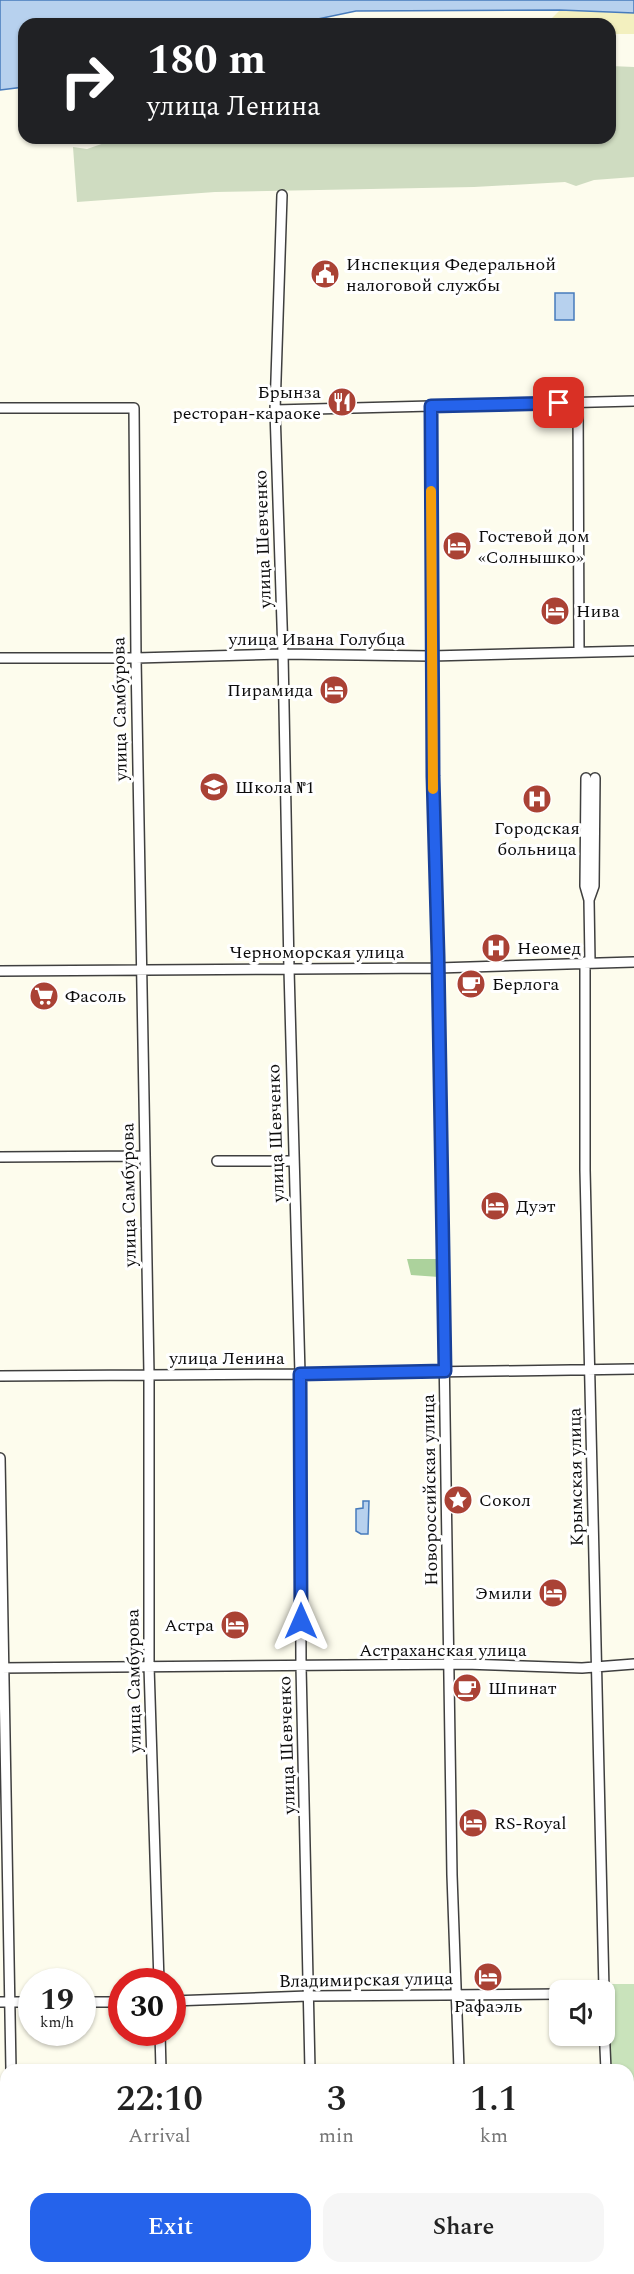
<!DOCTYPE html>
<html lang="en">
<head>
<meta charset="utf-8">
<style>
	body { margin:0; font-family:Spectral,serif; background:#f6f6f6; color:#222; height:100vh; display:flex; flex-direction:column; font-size:22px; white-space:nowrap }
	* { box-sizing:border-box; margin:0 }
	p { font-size:20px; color:#767676 }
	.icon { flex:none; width:33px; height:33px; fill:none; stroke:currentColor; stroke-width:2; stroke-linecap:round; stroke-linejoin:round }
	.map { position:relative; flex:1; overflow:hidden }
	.sheet { position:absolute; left:0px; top:2064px; width:634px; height:210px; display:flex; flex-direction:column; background:#fff; border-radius:18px 18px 0 0; box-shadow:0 2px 4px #0004 }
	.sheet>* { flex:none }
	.banner { position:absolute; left:18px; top:18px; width:598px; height:126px; border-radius:18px; box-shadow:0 2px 4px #0004; background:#202124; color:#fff; overflow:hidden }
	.tools { position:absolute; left:549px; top:1980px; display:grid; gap:12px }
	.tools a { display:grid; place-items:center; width:66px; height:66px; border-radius:12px; background:#fff; box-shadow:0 2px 4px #0004; font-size:30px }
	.speed { position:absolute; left:18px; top:1968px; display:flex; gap:12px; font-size:30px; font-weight:700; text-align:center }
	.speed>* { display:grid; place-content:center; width:78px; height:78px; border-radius:50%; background:#fff; box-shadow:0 2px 4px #0004; line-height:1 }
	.speed small { font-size:15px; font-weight:400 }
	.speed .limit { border:9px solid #d22; background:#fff; color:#111 }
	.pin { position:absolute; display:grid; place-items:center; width:51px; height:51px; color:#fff; margin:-26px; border-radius:12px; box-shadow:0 3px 9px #0006 }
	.me { position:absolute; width:66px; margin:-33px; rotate:0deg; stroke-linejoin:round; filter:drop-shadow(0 0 4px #0008) }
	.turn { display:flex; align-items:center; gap:21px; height:126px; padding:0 30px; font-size:27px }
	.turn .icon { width:78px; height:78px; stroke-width:2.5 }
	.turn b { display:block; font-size:42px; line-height:51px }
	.eta { display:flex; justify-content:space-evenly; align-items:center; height:102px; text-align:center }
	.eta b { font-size:36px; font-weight:600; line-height:42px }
	.action { display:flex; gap:12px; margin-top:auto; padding:12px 30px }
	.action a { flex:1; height:69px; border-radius:18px; background:#2563eb; color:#fff; font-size:24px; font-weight:600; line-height:69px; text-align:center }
	.action a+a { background:#f6f6f6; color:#222 }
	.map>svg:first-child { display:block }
	.green { fill:#c9e3bb }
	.forest { fill:#acd29c }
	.sand { fill:#f3f0bf }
	.cemetery { fill:#cfdcc1 }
	.water { fill:#b7d1ee; stroke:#477bbc; stroke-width:1.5 }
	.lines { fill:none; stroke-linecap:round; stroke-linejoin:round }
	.minor-casing { stroke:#3f3f3f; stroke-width:12 }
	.minor { stroke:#fff; stroke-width:9 }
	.route-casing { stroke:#184099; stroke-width:15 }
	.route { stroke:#2563eb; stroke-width:10 }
	.slow { stroke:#f59e0b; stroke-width:10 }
	.labels { text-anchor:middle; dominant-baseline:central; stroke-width:6; stroke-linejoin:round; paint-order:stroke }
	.poi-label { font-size:18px; fill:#0c0c0c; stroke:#fff; text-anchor:start }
	.street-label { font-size:18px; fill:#0c0c0c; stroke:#fff }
</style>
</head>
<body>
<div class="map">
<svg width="634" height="2274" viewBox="0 0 634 2274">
	<rect width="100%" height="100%" fill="#fdfced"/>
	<path class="green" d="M607,1984h27v286h-20v-2h14v-198h-19z"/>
	<path class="forest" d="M407,1259h32v18l-28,-2z"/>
	<path class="sand" d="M560,10l74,3v21h-23l-1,-10h-64z"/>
	<path class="cemetery" d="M611,66l23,1v110l-40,3 -18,6 -11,-4 -91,5 -259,5 -138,10 -4,-55 14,2 32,-11h491z"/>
	<path class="water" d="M0,0h634v13l-74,-3 -204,1 -62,13h-270v63l-24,3z
		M555,293h19v27h-19z
		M363,1501h6l-1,33h-7l-5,-3v-22l7,-1z"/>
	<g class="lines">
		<g class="minor-casing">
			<path id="minor" d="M282,195l-7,215 8,244 6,315 11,405 1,292 9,404
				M578,402l1,249
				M431,406l2,370 5,180 14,919 7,195
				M0,408h134l2,250 13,716v292l10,316
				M275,410l359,-9
				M0,658h136l147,-4 148,2 203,-5
				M586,778l-1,108 4,14
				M585,962v208l19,820
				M590,962l-1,-62 5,-14 1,-108
				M0,971l438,-3 196,-6
				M0,1157l145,-1
				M217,1161h76
				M0,1376l300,-2 334,-5
				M0,1458l11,612
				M0,1668l465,-4 117,4 52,-4
				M172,2001l136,-5 252,-2
				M0,2002h32
				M82,2002h40
				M604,2025l2,45
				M160,2032l1,38
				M17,2268v6
				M164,2268l1,6
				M314,2268v6
				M463,2268v6
				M610,2268v6"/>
		</g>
		<use href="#minor" class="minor"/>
	</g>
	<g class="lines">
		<g class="route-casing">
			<path id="route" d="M301,1621l-1,-247 145,-3 -7,-415 -5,-180 -2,-370 128,-3"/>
		</g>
		<use href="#route" class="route"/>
		<path class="slow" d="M431,491l2,298"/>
	</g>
	<defs>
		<g id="civic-disc" transform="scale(1.5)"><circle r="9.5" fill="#aa4235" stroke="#fff"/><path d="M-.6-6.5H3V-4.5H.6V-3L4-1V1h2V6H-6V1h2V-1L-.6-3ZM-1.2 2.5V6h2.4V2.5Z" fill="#fff"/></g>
		<g id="restaurant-disc" transform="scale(1.5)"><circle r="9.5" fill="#aa4235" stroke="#fff"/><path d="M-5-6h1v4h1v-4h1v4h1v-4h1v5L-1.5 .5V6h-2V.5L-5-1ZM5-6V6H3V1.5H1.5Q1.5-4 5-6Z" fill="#fff"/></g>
		<g id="hotel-disc" transform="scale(1.5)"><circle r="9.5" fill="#aa4235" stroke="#fff"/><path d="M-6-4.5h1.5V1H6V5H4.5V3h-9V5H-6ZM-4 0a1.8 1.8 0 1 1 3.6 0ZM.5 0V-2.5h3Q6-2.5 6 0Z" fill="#fff"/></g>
		<g id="school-disc" transform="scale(1.5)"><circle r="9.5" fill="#aa4235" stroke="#fff"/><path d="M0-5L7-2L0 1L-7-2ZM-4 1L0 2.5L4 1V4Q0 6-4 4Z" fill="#fff"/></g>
		<g id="hospital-disc" transform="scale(1.5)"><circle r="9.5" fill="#aa4235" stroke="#fff"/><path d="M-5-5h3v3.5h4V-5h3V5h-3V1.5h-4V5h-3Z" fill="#fff"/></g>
		<g id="cafe-disc" transform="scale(1.5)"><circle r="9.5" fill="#aa4235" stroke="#fff"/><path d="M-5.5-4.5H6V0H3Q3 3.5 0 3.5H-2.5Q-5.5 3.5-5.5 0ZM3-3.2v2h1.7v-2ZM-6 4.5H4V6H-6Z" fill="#fff"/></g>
		<g id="supermarket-disc" transform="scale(1.5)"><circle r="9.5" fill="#aa4235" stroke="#fff"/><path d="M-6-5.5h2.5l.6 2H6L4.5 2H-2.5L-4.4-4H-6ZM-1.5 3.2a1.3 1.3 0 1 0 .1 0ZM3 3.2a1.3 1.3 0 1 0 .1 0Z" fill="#fff"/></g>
		<g id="sight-disc" transform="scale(1.5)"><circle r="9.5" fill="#aa4235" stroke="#fff"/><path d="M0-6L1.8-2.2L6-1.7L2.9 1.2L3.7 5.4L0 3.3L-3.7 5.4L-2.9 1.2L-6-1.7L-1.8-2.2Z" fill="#fff"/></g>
	</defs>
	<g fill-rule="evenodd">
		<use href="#civic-disc" x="325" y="274"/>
		<use href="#restaurant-disc" x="342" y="402"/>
		<use href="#hotel-disc" x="457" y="546"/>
		<use href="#hotel-disc" x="555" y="611"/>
		<use href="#hotel-disc" x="334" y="690"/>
		<use href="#school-disc" x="214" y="787"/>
		<use href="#hospital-disc" x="537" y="799"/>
		<use href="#hospital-disc" x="496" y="948"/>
		<use href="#cafe-disc" x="471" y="984"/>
		<use href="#supermarket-disc" x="44" y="996"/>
		<use href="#hotel-disc" x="495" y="1206"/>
		<use href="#sight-disc" x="458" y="1500"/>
		<use href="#hotel-disc" x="553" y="1593"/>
		<use href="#hotel-disc" x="235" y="1625"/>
		<use href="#cafe-disc" x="467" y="1688"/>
		<use href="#hotel-disc" x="473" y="1823"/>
		<use href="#hotel-disc" x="488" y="1977"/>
	</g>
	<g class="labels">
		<g class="poi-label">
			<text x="346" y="264">Инспекция Федеральной<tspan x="346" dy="21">налоговой службы</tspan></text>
			<text x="321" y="392" text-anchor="end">Брынза<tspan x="321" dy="21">ресторан-караоке</tspan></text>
			<text x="478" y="536">Гостевой дом<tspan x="478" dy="21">«Солнышко»</tspan></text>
			<text x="576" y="611">Нива</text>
			<text x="313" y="690" text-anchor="end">Пирамида</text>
			<text x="235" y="787">Школа №1</text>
			<text x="537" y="828" text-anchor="middle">Городская<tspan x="537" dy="21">больница</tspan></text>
			<text x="517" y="948">Неомед</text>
			<text x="492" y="984">Берлога</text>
			<text x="65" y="996">Фасоль</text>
			<text x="516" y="1206">Дуэт</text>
			<text x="479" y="1500">Сокол</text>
			<text x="532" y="1593" text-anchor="end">Эмили</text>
			<text x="214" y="1625" text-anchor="end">Астра</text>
			<text x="488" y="1688">Шпинат</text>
			<text x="494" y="1823">RS-Royal</text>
			<text x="488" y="2006" text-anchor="middle">Рафаэль</text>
		</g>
		<g class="street-label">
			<text transform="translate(263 539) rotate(-92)">улица Шевченко</text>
			<text x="317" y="639">улица Ивана Голубца</text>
			<text transform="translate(120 709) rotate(-91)">улица Самбурова</text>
			<text x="317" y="952">Черноморская улица</text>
			<text transform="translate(276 1133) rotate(-92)">улица Шевченко</text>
			<text transform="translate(129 1195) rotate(-91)">улица Самбурова</text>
			<text x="227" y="1358">улица Ленина</text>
			<text transform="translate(576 1477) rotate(-91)">Крымская улица</text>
			<text transform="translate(430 1490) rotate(-91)">Новороссийская улица</text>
			<text x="443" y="1650">Астраханская улица</text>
			<text transform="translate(134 1681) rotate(-91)">улица Самбурова</text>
			<text transform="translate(287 1745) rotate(-92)">улица Шевченко</text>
			<text transform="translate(366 1980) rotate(-1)">Владимирская улица</text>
		</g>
	</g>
</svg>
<div class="tools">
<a><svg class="icon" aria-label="sound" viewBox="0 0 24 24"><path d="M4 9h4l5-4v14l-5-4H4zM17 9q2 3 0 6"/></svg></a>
</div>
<div class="speed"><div>19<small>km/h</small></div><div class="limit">30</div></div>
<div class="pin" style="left:559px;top:403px;background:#d93025"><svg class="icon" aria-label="arrive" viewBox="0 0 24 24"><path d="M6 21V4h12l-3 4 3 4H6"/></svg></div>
<svg class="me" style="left:301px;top:1621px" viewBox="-20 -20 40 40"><path d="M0-17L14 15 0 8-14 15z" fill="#2563eb" stroke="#fff" stroke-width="4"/></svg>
<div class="banner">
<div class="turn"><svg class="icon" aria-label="right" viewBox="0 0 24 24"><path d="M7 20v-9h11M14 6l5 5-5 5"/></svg><div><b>180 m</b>улица Ленина</div></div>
</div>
<section class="sheet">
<div class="eta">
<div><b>22:10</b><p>Arrival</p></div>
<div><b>3</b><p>min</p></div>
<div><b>1.1</b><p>km</p></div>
</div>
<div class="action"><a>Exit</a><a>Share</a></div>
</section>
</div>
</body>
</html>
